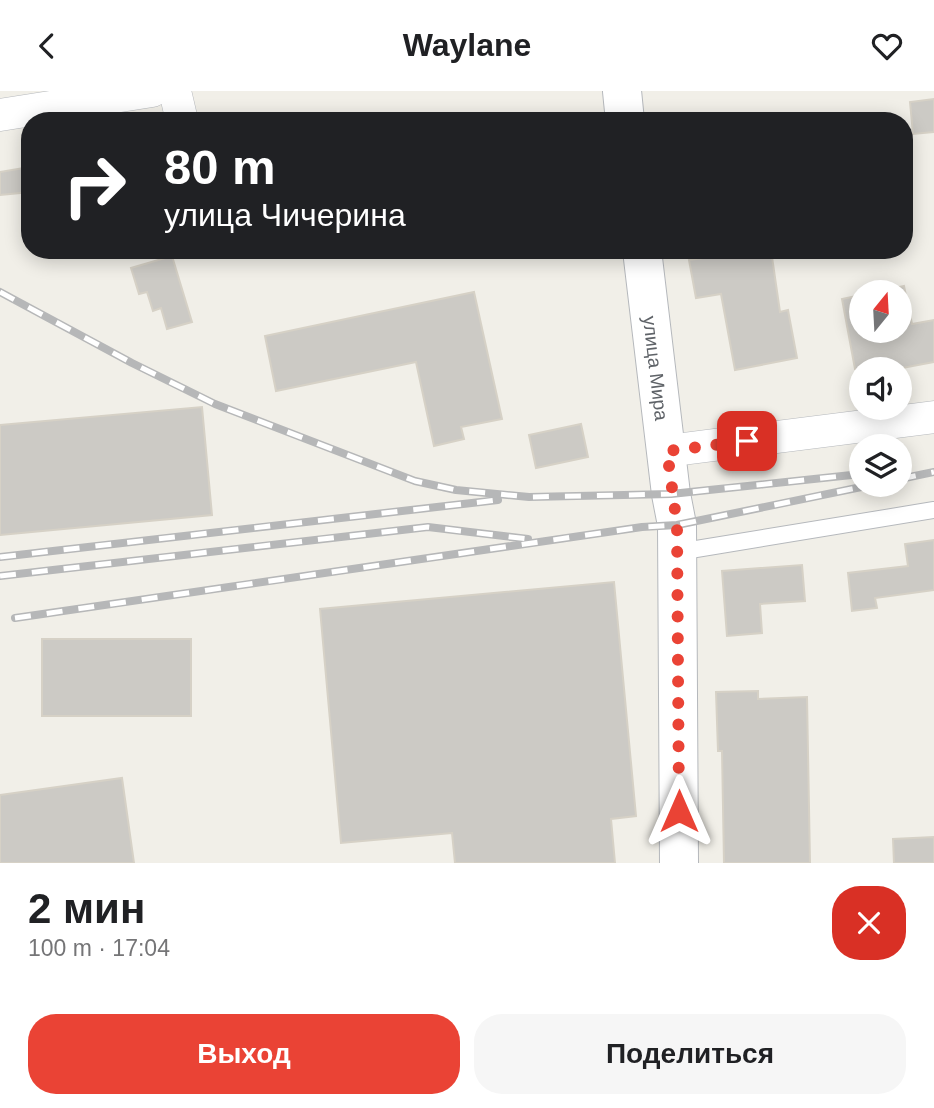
<!DOCTYPE html>
<html lang="ru">
<head>
<meta charset="utf-8">
<style>
	body { margin:0; font-family:Helvetica,sans-serif; background:#f6f6f6; color:#202124; height:100vh; display:flex; flex-direction:column; font-size:26px; white-space:nowrap }
	* { box-sizing:border-box; margin:0 }
	p { font-size:23px; color:#757577 }
	.icon { flex:none; width:38px; height:38px; fill:none; stroke:currentColor; stroke-width:2; stroke-linecap:round; stroke-linejoin:round }
	.map { position:relative; height:772px; overflow:hidden }
	.sheet { display:flex; flex-direction:column; background:#fff; flex:1 }
	.sheet>* { flex:none }
	.hud { position:absolute; left:21px; top:21px; width:892px; height:147px; border-radius:28px; box-shadow:0 4px 18px #0003; background:#202124; color:#fff; overflow:hidden }
	.needle { width:46px; rotate:18deg }
	.fabs { position:absolute; left:849px; top:189px; display:grid; gap:14px }
	.fabs a { display:grid; place-items:center; width:63px; height:63px; border-radius:50%; background:#fff; box-shadow:0 4px 18px #0003; font-size:35px }
	.pin { position:absolute; display:grid; place-items:center; width:60px; height:60px; color:#fff; margin:-30px; border-radius:14px; box-shadow:0 4px 10px #0006 }
	.me { position:absolute; width:77px; margin:-38px; rotate:0deg; stroke-linejoin:round; filter:drop-shadow(0 0 5px #0008) }
	.turn { display:flex; align-items:center; gap:24px; height:147px; padding:0 28px; font-size:32px }
	.turn .icon { width:91px; height:91px; stroke-width:2.5 }
	.turn b { display:block; font-size:49px; line-height:60px }
	.round { display:grid; place-items:center; flex:none; width:74px; height:74px; border-radius:28px; background:#f6f6f6 }
	.summary { display:flex; align-items:center; justify-content:space-between; height:119px; padding:0 28px }
	h1 { font-size:42px; font-weight:600; line-height:52px }
	.button { display:flex; gap:14px; margin-top:auto; padding:14px 28px }
	.button a { flex:1; height:80px; border-radius:28px; background:#ea4335; color:#fff; font-size:28px; font-weight:600; line-height:80px; text-align:center }
	.button a+a { background:#f6f6f6; color:#202124 }
	header { display:flex; justify-content:space-between; align-items:center; height:91px; padding:0 28px; background:#fff; font-size:32px; font-weight:600 }
	.map>svg:first-child { display:block }
	.building { fill:#cccac5; stroke:#d6d1c6; stroke-width:2 }
	.lines { fill:none; stroke-linecap:round; stroke-linejoin:round }
	.service-casing { stroke:#b5b8bc; stroke-width:18 }
	.minor-casing { stroke:#b5b8bc; stroke-width:33 }
	.tertiary-casing { stroke:#b5b8bc; stroke-width:40 }
	.service { stroke:#fff; stroke-width:16 }
	.minor { stroke:#fff; stroke-width:32 }
	.tertiary { stroke:#fff; stroke-width:38 }
	.rail-casing { stroke:#b6b7b8; stroke-width:8 }
	.rail { stroke:#fff; stroke-width:5; stroke-dasharray:16; stroke-linecap:butt }
	.route { stroke:#ea4335; stroke-width:12; stroke-dasharray:0 21.6 }
	.labels { text-anchor:middle; dominant-baseline:central; stroke-width:5; stroke-linejoin:round; paint-order:stroke }
	.street-label { font-size:19px; fill:#5f6368; stroke:#fff }
</style>
</head>
<body>
<header><svg class="icon" aria-label="back" viewBox="0 0 24 24"><path d="M15 5l-7 7 7 7"/></svg>Waylane<svg class="icon" aria-label="heart" viewBox="0 0 24 24"><path d="M12 20l-8-8c-3-5 5-10 8-4 3-6 11-1 8 4z"/></svg></header>
<div class="map">
<svg width="934" height="772" viewBox="0 0 934 772">
	<rect width="100%" height="100%" fill="#f1efe8"/>
	<path class="building" d="M934,8v33l-21,2 -3,-32z
		M30,76v25l-30,3v-23z
		M760,159h11l9,62 8,-2 9,48 -62,12 -14,-76 -25,4 -7,-38z
		M172,165l20,66 -25,7 -6,-21 -8,3 -6,-19 -8,2 -8,-26z
		M904,195l8,38 22,-4v42l-37,7h-42l-13,-70 19,-4v36h39v-39h-24z
		M474,201l28,127 -41,8 3,12 -30,7 -18,-84 -140,29 -11,-55z
		M202,316l10,108 -212,20v-110z
		M581,333l7,33 -52,11 -7,-33z
		M934,449v50l-59,8 2,10 -25,3 -4,-38 60,-7 -3,-22z
		M802,474l3,36 -45,3 2,29 -35,3 -5,-65z
		M614,491l22,234 -25,3 4,44h-160l-3,-30 -111,10 -21,-234z
		M42,548h149v77h-149z
		M758,600v8l49,-2 3,166h-86l-2,-112h-4l-2,-59z
		M122,687l12,85h-134v-68z
		M934,746v26h-40l-1,-24z"/>
	<g class="lines">
		<g class="service-casing">
			<path id="service" d="M678,461l256,-42"/>
		</g>
		<g class="minor-casing">
			<path id="minor" d="M175,0l7,30
				M0,24l152,-24
				M667,360l267,-34"/>
		</g>
		<g class="tertiary-casing">
			<g id="tertiary">
				<path d="M622,0l3,30"/>
				<path id="s1" d="M642,159l29,244 6,31 2,338"/>
			</g>
		</g>
		<use href="#service" class="service"/>
		<use href="#minor" class="minor"/>
		<use href="#tertiary" class="tertiary"/>
		<g class="rail-casing">
			<path id="rail" d="M0,201l132,71 83,41 200,77 41,9 73,7 142,-3 190,-20
				M900,388l34,-7
				M0,466l498,-57
				M0,485l428,-49 100,12
				M15,527l627,-91 35,-2 194,-40"/>
		</g>
		<use href="#rail" class="rail"/>
	</g>
	<g class="lines">
		<path class="route" d="M679,720l-2,-286 -10,-74 80,-10"/>
	</g>
	<g class="labels">
		<g class="street-label">
			<text stroke="none"><textPath href="#s1" startOffset="119">улица Мира</textPath></text>
		</g>
	</g>
</svg>
<div class="fabs">
<a><svg class="needle" viewBox="-14 -14 28 28"><path d="M0-13l5 13h-10z" fill="#e53935"/><path d="M0 13l5-13h-10z" fill="#757577"/></svg></a>
<a><svg class="icon" aria-label="sound" viewBox="0 0 24 24"><path d="M4 9h4l5-4v14l-5-4H4zM17 9q2 3 0 6"/></svg></a>
<a><svg class="icon" aria-label="layers" viewBox="0 0 24 24"><path d="M12 4l9 5-9 5-9-5zM3 14l9 5 9-5"/></svg></a>
</div>
<div class="pin" style="left:747px;top:350px;background:#d93025"><svg class="icon" aria-label="arrive" viewBox="0 0 24 24"><path d="M6 21V4h12l-3 4 3 4H6"/></svg></div>
<svg class="me" style="left:679px;top:720px" viewBox="-20 -20 40 40"><path d="M0-17L14 15 0 8-14 15z" fill="#ea4335" stroke="#fff" stroke-width="4"/></svg>
<div class="hud">
<div class="turn"><svg class="icon" aria-label="right" viewBox="0 0 24 24"><path d="M7 20v-9h11M14 6l5 5-5 5"/></svg><div><b>80 m</b>улица Чичерина</div></div>
</div>
</div>
<section class="sheet">
<div class="summary"><div><h1>2 мин</h1><p>100 m · 17:04</p></div><a class="round" style="background:#d93025;color:#fff"><svg class="icon" aria-label="close" viewBox="0 0 24 24"><path d="M6 6l12 12M18 6L6 18"/></svg></a></div>
<div class="button"><a>Выход</a><a>Поделиться</a></div>
</section>
</body>
</html>
